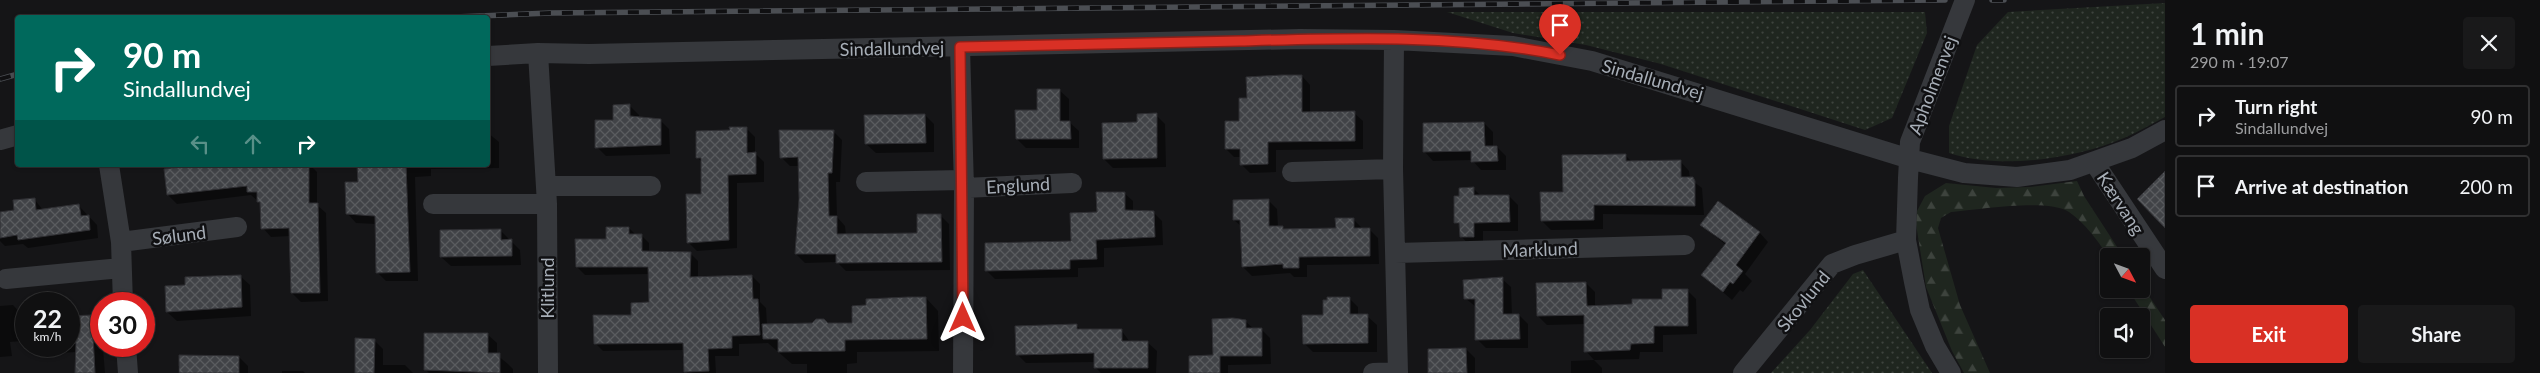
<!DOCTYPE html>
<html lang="en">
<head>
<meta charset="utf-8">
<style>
	body { margin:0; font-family:Lato,sans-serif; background:#19191a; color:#f1f3f6; height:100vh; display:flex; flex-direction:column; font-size:19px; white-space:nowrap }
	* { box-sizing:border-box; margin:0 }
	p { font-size:16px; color:#9c9d9f }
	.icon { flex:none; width:28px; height:28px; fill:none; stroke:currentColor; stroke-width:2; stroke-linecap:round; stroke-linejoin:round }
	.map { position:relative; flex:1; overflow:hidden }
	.drawer { display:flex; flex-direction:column; background:#101011; width:375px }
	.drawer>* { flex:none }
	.hud { position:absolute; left:15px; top:15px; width:475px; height:152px; border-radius:5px; box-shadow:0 1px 4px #0004,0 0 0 1px #303031; background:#00695c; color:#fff; overflow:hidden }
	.needle { width:32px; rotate:131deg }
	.fabs { position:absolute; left:2100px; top:248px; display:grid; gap:10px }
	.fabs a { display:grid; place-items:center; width:50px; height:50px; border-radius:5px; background:#101011; box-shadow:0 1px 4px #0004,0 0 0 1px #303031; font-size:25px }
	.speed { position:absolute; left:15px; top:292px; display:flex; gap:10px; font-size:25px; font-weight:700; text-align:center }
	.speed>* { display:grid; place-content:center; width:65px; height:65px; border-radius:50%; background:#101011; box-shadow:0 1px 4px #0004,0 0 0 1px #303031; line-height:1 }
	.speed small { font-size:12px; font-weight:400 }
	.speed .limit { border:8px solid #d22; background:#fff; color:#111 }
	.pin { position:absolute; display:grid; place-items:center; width:42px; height:42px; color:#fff; margin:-51px -21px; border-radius:50% 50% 50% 0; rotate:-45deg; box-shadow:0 0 5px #0007 }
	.pin .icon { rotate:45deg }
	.me { position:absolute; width:55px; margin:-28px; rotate:0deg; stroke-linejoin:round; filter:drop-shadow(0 0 4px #0008) }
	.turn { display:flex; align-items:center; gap:18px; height:105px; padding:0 25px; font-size:22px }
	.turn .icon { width:65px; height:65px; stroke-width:2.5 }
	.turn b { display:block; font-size:35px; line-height:42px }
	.lanes { display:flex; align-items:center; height:48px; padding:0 25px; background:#0003; justify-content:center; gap:25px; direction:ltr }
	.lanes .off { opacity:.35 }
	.round { display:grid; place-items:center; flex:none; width:52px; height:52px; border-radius:5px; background:#19191a }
	.head { display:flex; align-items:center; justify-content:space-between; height:85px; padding:0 25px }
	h1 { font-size:30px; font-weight:700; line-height:38px }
	.primary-button { display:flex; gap:10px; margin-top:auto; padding:10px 25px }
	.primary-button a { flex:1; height:58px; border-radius:5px; background:#d93025; color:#fff; font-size:20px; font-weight:700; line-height:58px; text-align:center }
	.primary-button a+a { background:#19191a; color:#f1f3f6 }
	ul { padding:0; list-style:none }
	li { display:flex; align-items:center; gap:15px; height:62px; margin:0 10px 8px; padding:0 15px; border:2px solid #303031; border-radius:5px }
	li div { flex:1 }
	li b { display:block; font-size:19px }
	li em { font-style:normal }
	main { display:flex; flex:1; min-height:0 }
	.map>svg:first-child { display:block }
	.grass { fill:url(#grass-dots) }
	.forest { fill:url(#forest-firs) }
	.shadow { fill:#0007 }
	.building { fill:url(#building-cross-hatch); stroke:#2f2f33 }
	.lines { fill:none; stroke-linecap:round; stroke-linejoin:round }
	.minor { stroke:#36383c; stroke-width:20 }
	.rail-casing { stroke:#4b4e53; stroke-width:5.5 }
	.rail { stroke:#101012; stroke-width:4; stroke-dasharray:11; stroke-linecap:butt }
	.route-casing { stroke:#8d1f18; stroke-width:12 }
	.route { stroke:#d93025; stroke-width:9 }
	.labels { text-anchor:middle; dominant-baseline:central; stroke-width:5; stroke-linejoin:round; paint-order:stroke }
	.street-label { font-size:18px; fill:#a7aeb7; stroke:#101012 }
</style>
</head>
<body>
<main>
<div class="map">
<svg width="2165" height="373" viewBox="0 0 2165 373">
	<defs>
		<pattern id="grass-dots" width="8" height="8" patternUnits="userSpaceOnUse" patternTransform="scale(1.25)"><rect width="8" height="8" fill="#1f261f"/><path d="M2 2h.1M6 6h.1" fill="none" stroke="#3d433d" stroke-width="1.8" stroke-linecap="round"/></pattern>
		<pattern id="forest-firs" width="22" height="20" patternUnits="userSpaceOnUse" patternTransform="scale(1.25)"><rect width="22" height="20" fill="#1f261f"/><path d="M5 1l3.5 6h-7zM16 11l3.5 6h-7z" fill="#3d433d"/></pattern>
		<pattern id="building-cross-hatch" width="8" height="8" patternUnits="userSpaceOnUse" patternTransform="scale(1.25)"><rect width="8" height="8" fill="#414347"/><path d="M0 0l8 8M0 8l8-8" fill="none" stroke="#5a5c5f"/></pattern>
	</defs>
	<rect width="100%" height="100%" fill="#151517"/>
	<path class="grass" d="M2165,3v114c-14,7 -27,15 -41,21 -49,21 -124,32 -175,15v-27l28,-81 31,-33z
		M1447,12h478l2,21 -35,85 -27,12 -204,-66 -75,-19 -73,-12z
		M1863,270l69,103h-161l39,-43 43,-56z"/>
	<path class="forest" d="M2077,181l7,15 39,60h-14v2c-11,-17 -23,-34 -40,-46 -21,-14 -91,-2 -118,0l-10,6 -3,10 22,77 30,68h-26l-12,-22 -26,-64 -10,-63 1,-13 8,-15 21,-13 50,5 34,-1z
		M2141,284l24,36v27l-37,-58h13z"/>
	<path class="shadow" d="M1302,76l8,9v28h44l9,8v28l-87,1v22l-26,1 -9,-9v-7h-7l-8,-8 15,-27 8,-22z
		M1059,90l10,9v23l10,9v17h-53l-9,-9z
		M629,105l10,10v3l21,2 9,9 1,25 -64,2 -9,-9 18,-26z
		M925,115l9,9v28l-58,1 -10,-9z
		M1156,115l9,9 1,43 -53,1 -9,-9z
		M1484,123l9,9v15h4l9,9v14h-25l-9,-10 -39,1 -9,-10z
		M746,128l9,9v16l9,9v20l-27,1v65l-40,3 -9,-9 14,-47v-33l-5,-5 34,-26z
		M833,131l9,9 -2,42h-4l1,35 8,9 1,9 72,-1 22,-19 9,9 1,46 -104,1 -9,-9 -32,1 -9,-9 4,-88h-10l-9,-9z
		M488,133l11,9v26l-68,1v7l-16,1 3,104h-32l-9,-9 -1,-48 -20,-1 -9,-10 12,-30v-18h129z
		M1625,155l7,7 48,-1 9,10 1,8 12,9 2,27 -101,-1v15l-52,1 -9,-9 22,-28z
		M198,165h112l7,7v33l9,8 2,88 -27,1 -9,-9 -2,-57 -19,1 -8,-9 -1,-23 -11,-10 -74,9 -9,-9 -3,-25z
		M1474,189l7,7h28l9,9v26h-35v14l-13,1 -9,-10v-9l-5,-5 4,-25z
		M1124,193l9,8v11l21,1 8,8 1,24 -59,3v19l-26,1v9l-83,2 -9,-9 86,-28 26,-29z
		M34,199l9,11 36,-4 18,19 1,13 -70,10 -5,-4 -18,2 -5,-5v-28l16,-2z
		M1268,200l9,9 1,18h4l4,4 51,-1 16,-11 9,9 7,1 9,9 1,26 -72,1v12h-13l-4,-4 -38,3 -9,-9 -1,-40 -8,-7z
		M1702,225l57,7 9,10 -23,32 7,7 -9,11 -3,-2 -8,10 -29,-25 23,-30z
		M629,228l7,7h5l8,8v9l41,1 8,8v17l54,-2 8,8v18l6,6 1,17 86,-1 73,-26 12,13 1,40 -82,1v11l-10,1v9h-40v-9h-15l-24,-21 -29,1v12h-24l1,17h-29l-2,-23 -82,1 -8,-8 55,-39 -1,-30 -64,1 -8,-8 30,-27z
		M500,230l20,20 1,15 -70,1 -10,-9z
		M240,276l10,9 1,31 -74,5 -10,-9 19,-26z
		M1502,279l9,8 1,29 7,-1 9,9v24h-42l-9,-9 -1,-32 -11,-9z
		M1586,283l9,9v15l38,-2 30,-5 24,-10 9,9 1,35 -34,1v17h-23l-1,7 -45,1 8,8v5h-31v-12l23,-1 -8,-9 -1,-27 -38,1 -9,-9z
		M1349,298l9,9v9h9l10,9v27h-64l-9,-9 20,-27z
		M13,305l8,9 1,27 -12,1 2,14 -12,1v-51z
		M69,307l10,9h13l9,9 4,48h-28v-21l-20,1 -7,-7h19z
		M1245,321l9,8h7l9,9 1,26 -43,1v8h-37l23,-16z
		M1077,326l4,4h40l9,12h17l10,9 -1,22h-55l-6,-6v-5l-69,1 -9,-9z
		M487,334l10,9v12l11,9 5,5v4h-84l-3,-3z
		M374,340l9,9v16h22l8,8h-57z
		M1466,349l9,9v15h-46z
		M239,357l9,9v7h-70v-7z
		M282,371h21l2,2h-23z"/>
	<path class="building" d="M1282,75h20v37l53,-1v30l-87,1v22l-28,1v-16h-15v-28h14v-23h8l-1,-21z
		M1037,89h23v32h10l1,18h-55l-1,-29h22z
		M630,104v12l31,3v26l-66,3v-28h18v-15z
		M1157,113v45l-54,1 -1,-36 35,-1v-8z
		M925,114l1,29 -61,1 -1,-29z
		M1484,122l1,24h12l1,15 -27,1v-11l-48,1v-29z
		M729,127h18v26l9,-1v22l-28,1 1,65 -42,3 -1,-49h15v-36h-5v-27l34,-1z
		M779,130h55l-2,43h-4l1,43h8v18l80,-1v-19h24l1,48 -106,1v-9h-41l4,-55 -1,-42 -18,1z
		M1626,154v7l55,-1v17h12l2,4v25l-101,-1v15l-53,1 -1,-29h23l-1,-37z
		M194,165h115v38h9l2,90h-29l-2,-65 -28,1 -1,-27h-3v-10h-10v-6l-80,9 -3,-26z
		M357,165h49l4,107 -34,1 -1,-57 -29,-2 -1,-32h13z
		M2165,171v57l-28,-29z
		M1474,187v8h35l1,27 -36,1v14h-14l-1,-14h-5v-27h5v-8z
		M1096,192h29v18l29,1 1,26 -59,3 1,19 -27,1v9l-85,2v-28l86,-2 -1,-28 27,-1z
		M35,198l1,12 43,-6 2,12 8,-1 1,15 -72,10 -1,-5 -17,3v-26l14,-2 -1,-10z
		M1269,199v27h14v3l53,-1 -1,-10h19v10h16v28l-71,1v11h-16v-4l-41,3 -2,-47h-7v-20z
		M1718,201l42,31 -24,33 7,6 -10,13 -3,-2 -7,10 -22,-17 25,-32 -26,-18z
		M606,227h23v7h13v17l49,1 -1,25 62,-2 1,24h5l2,36 -28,1v12l-24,1 1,22 -25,1 -1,-29 -89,1 -1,-29h38v-12l18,-1 -1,-35h-72l-1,-28h31z
		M501,229v11l11,-1v17l-72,1v-27z
		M241,275l1,32 -76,5 -1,-26 20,-1v-8z
		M1503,277v37h16l1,25 -45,1v-41h-11l-1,-19z
		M1586,282l1,24 45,-2v-5h30v-10h26v37h-34v17l-23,1 -1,6 -46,2v-37l-47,1 -1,-33z
		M909,297h17l1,42 -82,1v11l-67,1v-13h-15l-1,-15 50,-1 4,-4h8l4,4h24v-17l14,-1v-6z
		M1327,297h23v17h18v29l-65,1 -1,-29h21v-15h4z
		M92,315l3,58h-20l1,-30 -7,1v-28z
		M1233,318l13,2v8h16v28h-42v17h-31v-17l24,-1 -1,-36z
		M1077,324v5h45v12h26v27h-54v-15l-78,2 -1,-29z
		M424,333h64v20h12v20l-76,-3z
		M355,338l20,1 -1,34h-19z
		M1466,348l1,25h-39v-24z
		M179,355l60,1v17h-60z"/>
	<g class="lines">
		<path class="minor" d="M1394,40l-1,129 5,204
			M960,47l4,141 -1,185
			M538,53l9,151 1,169
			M488,56l50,-3 51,1 711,-15 94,1 119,6 79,15 318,98 54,14 53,4 53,-7 62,-22 33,-18
			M0,140l18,-5
			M2094,162l71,107
			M109,165l12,77 2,62
			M1292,172l101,-3
			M866,182l96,-2
			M546,186h105
			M964,188l108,-5
			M433,204h114
			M121,242l116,-15
			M1396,253l289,-8
			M6,279l115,-11
			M126,346l2,27
			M1373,373l25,-1
			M1743,373l89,-109 23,-9 51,-15
			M1951,373l-16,-27 -15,-36 -6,-28 -8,-42 2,-62 2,-36 55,-142"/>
		<g class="rail-casing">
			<path id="rail" d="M1992,0h12
				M430,18l120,-5 1395,-13
				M0,79l18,-5"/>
		</g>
		<use href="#rail" class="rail"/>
	</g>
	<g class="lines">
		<g class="route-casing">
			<path id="route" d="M963,318l-3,-271c93,-2 187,-4 280,-6 106,-3 216,-7 320,14"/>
		</g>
		<use href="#route" class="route"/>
	</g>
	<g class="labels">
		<g class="street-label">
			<text transform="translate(892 48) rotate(-1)">Sindallundvej</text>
			<text transform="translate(1653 79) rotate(16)">Sindallundvej</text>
			<text transform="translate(1932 85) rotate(-69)">Apholmenvej</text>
			<text transform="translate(1018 185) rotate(-3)">Englund</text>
			<text transform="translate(2121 203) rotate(57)">Kærvang</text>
			<text transform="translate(179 235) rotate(-7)">Sølund</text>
			<text transform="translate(1540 249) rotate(-2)">Marklund</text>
			<text transform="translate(547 288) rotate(-90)">Klitlund</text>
			<text transform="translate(1803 301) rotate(-51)">Skovlund</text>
		</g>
	</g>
</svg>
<div class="fabs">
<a><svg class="needle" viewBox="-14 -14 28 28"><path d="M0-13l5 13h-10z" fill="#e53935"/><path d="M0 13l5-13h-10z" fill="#9c9d9f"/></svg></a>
<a><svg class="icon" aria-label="sound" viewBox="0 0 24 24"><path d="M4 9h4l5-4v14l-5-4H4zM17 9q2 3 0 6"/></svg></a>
</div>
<div class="speed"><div>22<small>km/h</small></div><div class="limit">30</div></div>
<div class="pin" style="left:1560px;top:55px;background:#d93025"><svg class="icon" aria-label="arrive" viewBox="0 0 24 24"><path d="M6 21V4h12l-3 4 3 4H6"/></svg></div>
<svg class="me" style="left:963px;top:318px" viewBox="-20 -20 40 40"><path d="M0-17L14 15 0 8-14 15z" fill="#d93025" stroke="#fff" stroke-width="4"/></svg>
<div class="hud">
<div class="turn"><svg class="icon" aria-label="right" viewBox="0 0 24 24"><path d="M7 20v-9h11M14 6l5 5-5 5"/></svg><div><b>90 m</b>Sindallundvej</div></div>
<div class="lanes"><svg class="icon off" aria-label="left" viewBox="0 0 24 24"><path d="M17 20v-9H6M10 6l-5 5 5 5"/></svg><svg class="icon off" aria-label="ahead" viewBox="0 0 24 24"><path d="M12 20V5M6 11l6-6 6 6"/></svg><svg class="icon" aria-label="right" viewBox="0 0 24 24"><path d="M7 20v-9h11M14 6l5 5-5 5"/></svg></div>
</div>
</div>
<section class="drawer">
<div class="head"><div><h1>1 min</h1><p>290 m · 19:07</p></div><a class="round"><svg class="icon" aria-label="close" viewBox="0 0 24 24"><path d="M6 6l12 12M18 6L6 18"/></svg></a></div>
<ul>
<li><svg class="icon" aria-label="right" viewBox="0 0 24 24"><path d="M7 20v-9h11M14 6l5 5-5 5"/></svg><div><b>Turn right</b><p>Sindallundvej</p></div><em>90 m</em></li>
<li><svg class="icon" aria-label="arrive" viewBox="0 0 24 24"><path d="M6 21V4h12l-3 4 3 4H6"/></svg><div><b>Arrive at destination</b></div><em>200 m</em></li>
</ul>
<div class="primary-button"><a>Exit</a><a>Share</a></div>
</section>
</main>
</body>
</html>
